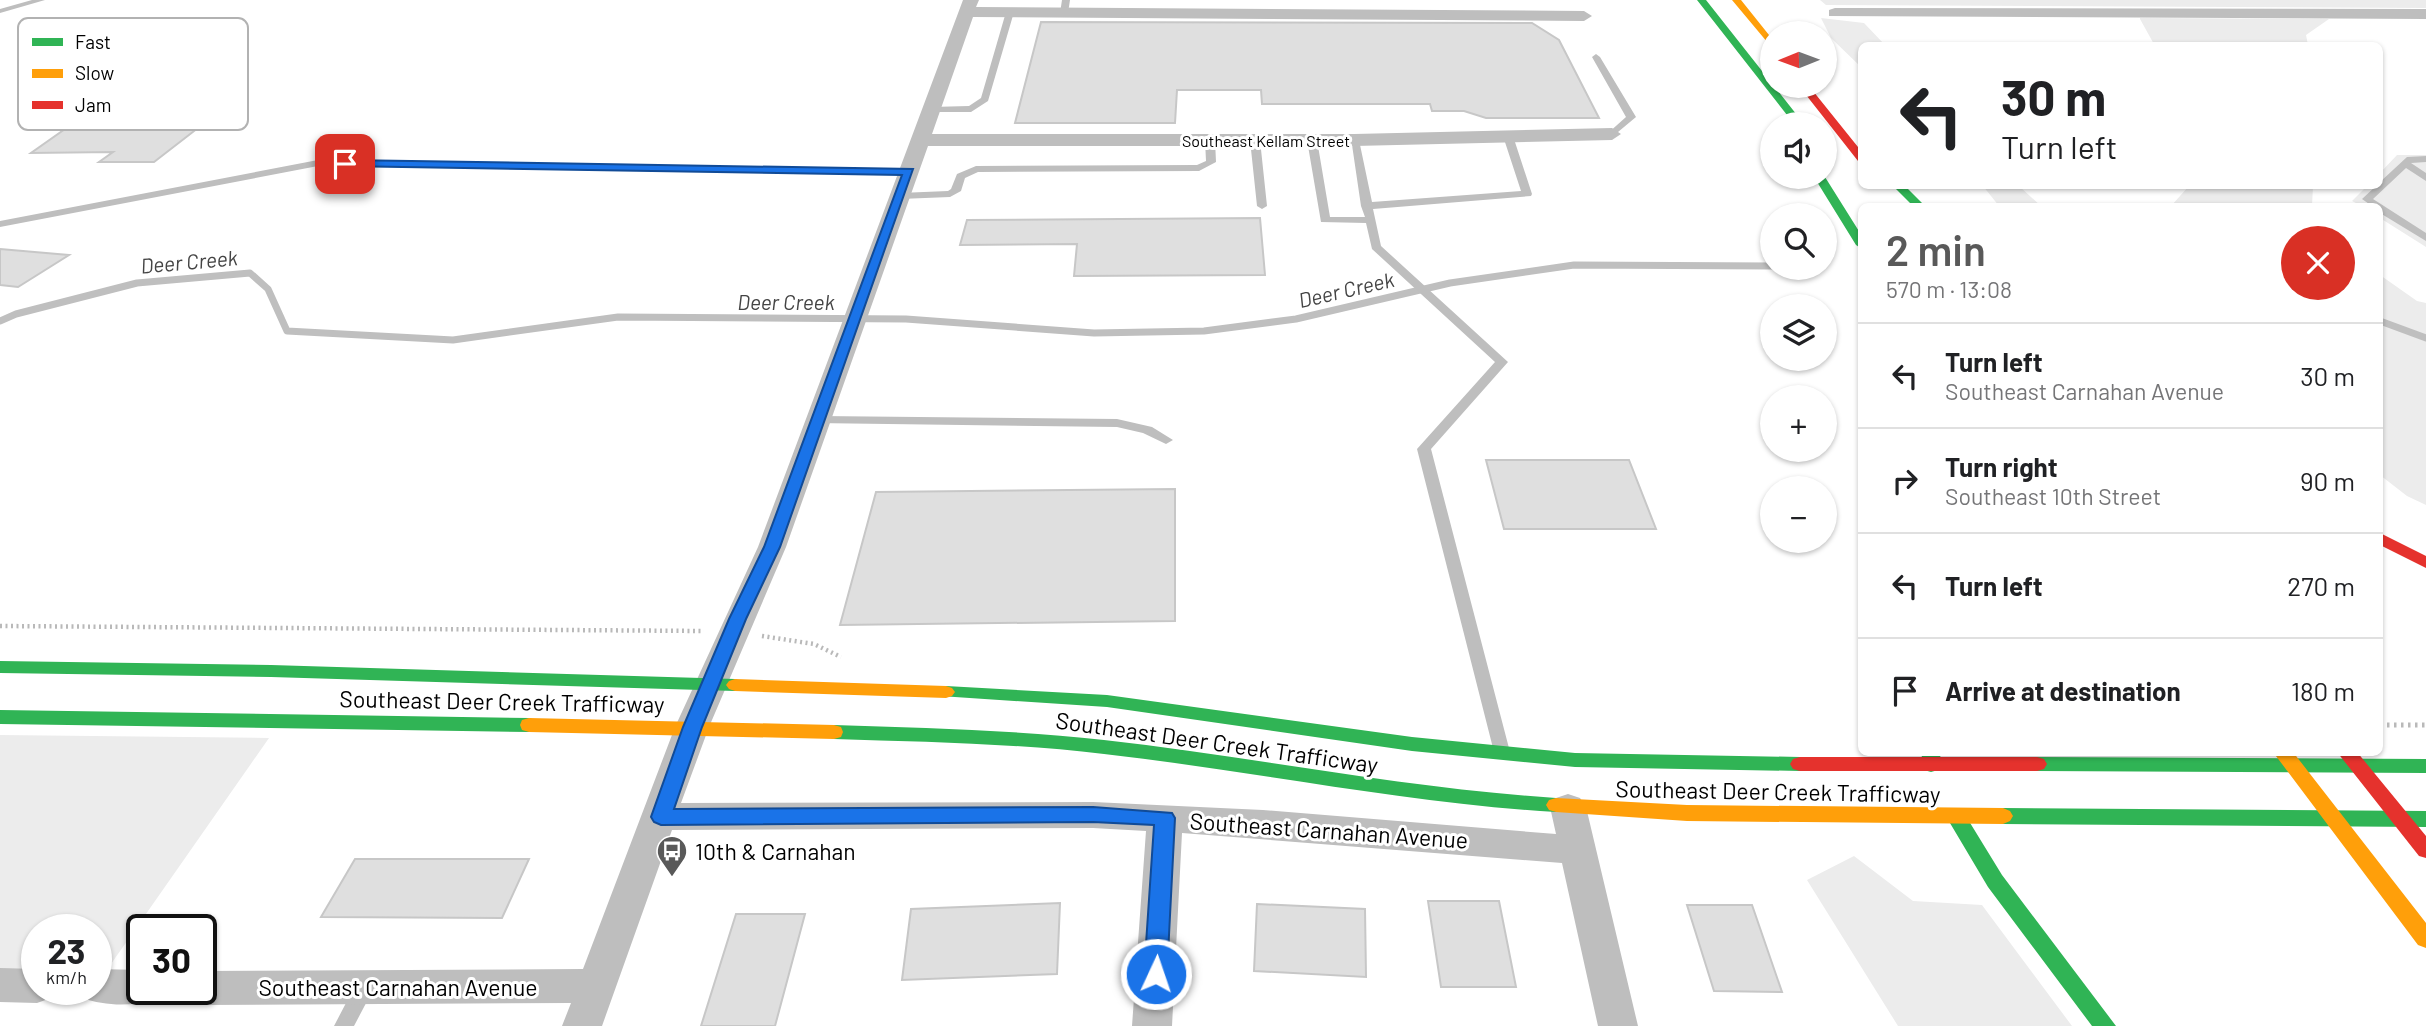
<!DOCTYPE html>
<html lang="en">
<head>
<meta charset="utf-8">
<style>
	body { margin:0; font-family:Barlow,sans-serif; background:#f6f6f6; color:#202124; height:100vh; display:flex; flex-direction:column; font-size:26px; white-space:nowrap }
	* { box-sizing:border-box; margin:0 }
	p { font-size:23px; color:#757577 }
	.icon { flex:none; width:38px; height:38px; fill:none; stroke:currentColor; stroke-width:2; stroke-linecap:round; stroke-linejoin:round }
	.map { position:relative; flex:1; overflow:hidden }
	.side { position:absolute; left:1858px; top:203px; width:525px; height:553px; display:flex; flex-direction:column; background:#fff; border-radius:10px; box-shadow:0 2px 5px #0004 }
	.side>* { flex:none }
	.top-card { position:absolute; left:1858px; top:42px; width:525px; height:147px; border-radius:10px; box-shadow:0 2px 5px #0004; background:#fff; color:#202124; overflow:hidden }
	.needle { width:46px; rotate:269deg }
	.controls { position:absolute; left:1760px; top:21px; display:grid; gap:14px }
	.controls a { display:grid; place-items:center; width:77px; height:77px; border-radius:50%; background:#fff; box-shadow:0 2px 5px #0004; font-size:35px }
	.speed { position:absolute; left:21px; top:914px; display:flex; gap:14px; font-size:35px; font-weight:700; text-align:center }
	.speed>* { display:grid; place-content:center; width:91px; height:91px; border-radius:50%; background:#fff; box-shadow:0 2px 5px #0004; line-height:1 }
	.speed small { font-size:18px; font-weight:400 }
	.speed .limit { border:4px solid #111; border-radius:10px; background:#fff; color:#111 }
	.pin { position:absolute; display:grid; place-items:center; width:60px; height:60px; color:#fff; margin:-30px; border-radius:14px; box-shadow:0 4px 10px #0006 }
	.me { position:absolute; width:77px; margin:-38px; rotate:3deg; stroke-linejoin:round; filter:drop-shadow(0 0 5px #0008) }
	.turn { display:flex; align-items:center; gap:24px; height:147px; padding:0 28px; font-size:32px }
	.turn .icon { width:91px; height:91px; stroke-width:2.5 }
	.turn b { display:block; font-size:49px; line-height:60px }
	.round { display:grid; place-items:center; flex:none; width:74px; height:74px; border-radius:37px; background:#f6f6f6 }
	.overview { display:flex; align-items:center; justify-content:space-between; height:119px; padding:0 28px }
	h1 { font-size:42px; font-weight:600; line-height:52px; color:#595959 }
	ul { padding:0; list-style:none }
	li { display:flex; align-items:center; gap:21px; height:105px; padding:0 28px; border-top:2px solid #e0e0e0 }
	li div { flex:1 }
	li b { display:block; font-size:26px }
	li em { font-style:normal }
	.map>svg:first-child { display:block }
	.green { fill:#ececec }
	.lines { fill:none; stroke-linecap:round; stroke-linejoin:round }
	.stream { stroke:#bfbfbf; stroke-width:7 }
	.building { fill:#dfdfdf; stroke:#c7c7c7; stroke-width:2 }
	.path-far1 { stroke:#b9b9b9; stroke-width:4.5; stroke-dasharray:2 3.5; stroke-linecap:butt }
	.path { stroke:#b9b9b9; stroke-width:5; stroke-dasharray:2.5 4.5; stroke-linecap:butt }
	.lane { fill:#bebebe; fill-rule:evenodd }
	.street { fill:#bebebe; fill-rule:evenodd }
	.fast { fill:#30b455; fill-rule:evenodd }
	.slow { fill:#ff9f0a; fill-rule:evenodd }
	.jam { fill:#e5322d; fill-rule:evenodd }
	.route { fill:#1a73e8; stroke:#114b97; stroke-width:2 }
	.labels { text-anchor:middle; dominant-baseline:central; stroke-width:6; stroke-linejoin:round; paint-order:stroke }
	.far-street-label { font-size:16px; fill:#000; stroke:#fff }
	.water-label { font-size:21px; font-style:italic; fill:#444; stroke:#fff }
	.near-street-label { font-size:23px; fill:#000; stroke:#fff }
	.near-poi-label { font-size:23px; fill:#000; stroke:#fff; text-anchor:start }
	.key { fill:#fff; stroke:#b2b2b2; stroke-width:2 }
	.key-label { font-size:19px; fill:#000 }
</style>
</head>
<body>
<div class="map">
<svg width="2426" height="1026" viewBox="0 0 2426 1026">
	<rect width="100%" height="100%" fill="#fff"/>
	<path class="green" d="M1820,0h606v8l-600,-3z
		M1821,18l43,5 21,22 -23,1v22l-31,-30z
		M2140,19v-1l189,1 -23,16 2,10 -153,1z
		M2397,155h29v92l-46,-29v-12h-18l-10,-5 15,-15h13v-13z
		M1983,186h36l22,20h-42z
		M2189,186h124l-1,20h-141z
		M2380,275l37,26 9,2v202l-19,-9 -27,-21z
		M0,735l269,3 -165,236 -8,-1v-44h-59v44h-37z
		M1854,856l59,45 69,4 90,121h-174l-91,-146z"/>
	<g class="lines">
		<path class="stream" d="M0,321l16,-7 121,-31 113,-10 18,16 19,42 166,9 165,-23 288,2 188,14 110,-2 92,-12 154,-36 124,-18 199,1
			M2380,321l46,17"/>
	</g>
	<path class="building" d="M1041,22l491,1 27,17 40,78h-113l-22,-7h-32l-2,-7h-168l-1,-14h-84l-2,33h-160z
		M207,121l-53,41h-55l14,-10 -82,1 44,-31z
		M1260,218l5,57 -191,1 3,-32 -117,1 7,-25z
		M0,249l69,6 -51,32 -18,-2z
		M1486,460h143l27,69h-152z
		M1175,489v132l-335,4 36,-133z
		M355,859h174l-27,59 -181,-1z
		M1428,901h71l17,86h-75z
		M1060,903l-3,71 -155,6 9,-71z
		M1257,904l108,5 1,68 -112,-6z
		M1687,905h65l30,87 -68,-1z
		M736,914h69l-30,112h-74z"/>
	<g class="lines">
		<path class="path-far1" d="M0,626l704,5
			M762,636l52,8 27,13"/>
		<path class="path" d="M2380,725h46"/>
		<path class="lane" d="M32,0h13l-45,13v-4z
			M1062,0h8l-2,13 -4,2 -4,-2z
			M1010,10l4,2 -26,89 -17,11h-43v-4l3,-1 38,-1 12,-8 25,-86z
			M1596,54l4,3 36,60 -24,20 -5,-3 19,-17 -34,-60z
			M1508,133l5,3 19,58 -1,2 -158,13 8,37 127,116 -77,87 79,303 -2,4 -6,2 -6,-2 -2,-4 -77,-303 78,-87 -123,-113 -6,-26 -45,-1 -14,-82 5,-3 5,3 13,77h35l-4,-11 -10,-68 8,2 13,62 149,-11 -18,-55z
			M1210,137l5,3 1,22 -17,9 -221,1 -13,6 -4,13 -11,6 -50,2 -5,-3 5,-3 48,-2 3,-2 6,-15 19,-8 221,-1 9,-4 -1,-21z
			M1255,137l5,3 7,66 -5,3 -5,-3 -7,-66z
			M2426,156v6l-15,1 15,10v8l-20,-13 -33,31 53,34v8l-46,-28v-7h-8l-10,-7 14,-13h4v-4l27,-25z
			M318,160l591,9 5,3 -5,3 -591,-9 -318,61v-6z
			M819,416l298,3 35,8 21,13 -7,4 -23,-11 -26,-6 -303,-4 -1,-3 1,-3z
			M364,980l7,2 3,6 -20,38h-20l23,-44z"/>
		<path class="street" d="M963,0h16l-3,7 608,4 8,5 -8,5 -611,-4 -41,117h422l258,-6 9,6 -9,6 -258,6h-426l-142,401 -77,180 -28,76 412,-1 170,8 293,24 -6,-27 6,-9 12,-4 12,4 6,9 52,219h-40l-36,-163 -380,-30 -10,193h-40l14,-195 -53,-3 -421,2 -70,196h-40l9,-23 -370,2 -14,-5 -5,-11h19v-18l382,-2 92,-242 83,-180z
			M1835,8l591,1v10l-597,-3v-6z
			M0,968l37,1v20h18l-4,9 -14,5 -37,-1z
			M96,969l46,1v19h19l-5,10c-23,8 -51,7 -74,-1l-4,-9h18z"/>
		<path class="fast" d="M1697,0h9l98,124h-10z
			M1814,177h11l37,59v13l-6,-4z
			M1893,186h12l20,20h-12z
			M0,661l271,4 464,14 6,2 3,4 -3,4 -6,2 -464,-14 -271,-4z
			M946,686l161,9 305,42 163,16 225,4 7,2 3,5 -3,5 -7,2 -225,-4 -163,-16 -305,-44 -167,-11 -3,-4 3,-4z
			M0,710l529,8 7,2 2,5 -2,5 -7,2 -529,-8z
			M834,725c90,3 180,5 270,15 151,17 300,48 452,58l7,2 3,5 -3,5 -7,2c-152,-9 -301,-41 -452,-58 -90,-11 -180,-12 -270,-15l-7,-2 -2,-5 2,-5z
			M1921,752h19l1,13 -3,5 -7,2 -7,-2z
			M2037,757l389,2v14l-389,-2 -7,-2 -3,-5 3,-5z
			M2003,808l423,3v16l-423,-3 -7,-3 -3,-5 3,-5z
			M1957,810l7,3 38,62 114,151h-24l-104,-139 -41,-69 3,-5z"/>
		<path class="slow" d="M1732,0h9l32,40v9z
			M735,679l211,7 6,2 3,4 -3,4 -6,2 -211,-7 -6,-2 -3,-4 3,-4z
			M529,718l305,7 7,2 2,5 -2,5 -7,2 -305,-7 -7,-2 -2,-5 2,-5z
			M2273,752h20l133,171v25l-8,-3z
			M1556,798l131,7 316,3 7,3 3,5 -3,5 -7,3 -316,-3 -131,-9 -7,-2 -3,-5 3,-5z"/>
		<path class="jam" d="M1799,86h10l53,66v10l-4,-1z
			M2380,533l46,23v12l-46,-23z
			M2337,752h20l69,84v22l-7,-2z
			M1800,757h237l7,2 3,5 -3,5 -7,2h-237l-7,-2 -3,-5 3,-5z"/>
	</g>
	<path class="route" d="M345,160l568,9 -133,378 -34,72 -44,108 -28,82 419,-2 79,6 3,5 -8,156 -4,7 -7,2 -8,-2 -4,-7 10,-149 -61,-3 -432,3 -7,-3 -3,-5 32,-90 46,-108 35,-72 138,-372 -560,-9v-5z"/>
	<defs>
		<g id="bus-pin" transform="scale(1.575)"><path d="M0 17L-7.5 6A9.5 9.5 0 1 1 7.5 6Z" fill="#595959" stroke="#fff"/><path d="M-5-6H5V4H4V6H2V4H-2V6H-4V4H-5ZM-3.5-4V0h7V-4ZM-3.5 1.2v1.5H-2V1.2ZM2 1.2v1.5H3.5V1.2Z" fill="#fff"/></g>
	</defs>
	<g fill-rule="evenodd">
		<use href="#bus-pin" x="672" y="851"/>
	</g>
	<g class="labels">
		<g class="far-street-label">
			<text x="1266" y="140">Southeast Kellam Street</text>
		</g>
		<g class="water-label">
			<text transform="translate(189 261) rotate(-5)">Deer Creek</text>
			<text transform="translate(1346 289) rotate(-13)">Deer Creek</text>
			<text x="786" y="301">Deer Creek</text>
		</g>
		<g class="near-street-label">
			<text transform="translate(502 701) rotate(1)">Southeast Deer Creek Trafficway</text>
			<text transform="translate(1217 742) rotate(8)">Southeast Deer Creek Trafficway</text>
			<text transform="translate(1778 791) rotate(1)">Southeast Deer Creek Trafficway</text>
			<text transform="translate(1329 830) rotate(4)">Southeast Carnahan Avenue</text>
			<text x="398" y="987">Southeast Carnahan Avenue</text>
		</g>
		<g class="near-poi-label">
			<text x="695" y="851">10th &amp; Carnahan</text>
		</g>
	</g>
	<rect x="18" y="18" width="230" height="112" rx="10" class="key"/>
	<rect x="32" y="38" width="31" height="8" fill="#30b455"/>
	<rect x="32" y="69" width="31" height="9" fill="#ff9f0a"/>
	<rect x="32" y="101" width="31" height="8" fill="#e5322d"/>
	<g class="key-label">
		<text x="75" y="49">Fast</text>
		<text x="75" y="80">Slow</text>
		<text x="75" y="112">Jam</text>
	</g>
</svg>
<div class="controls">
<a><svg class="needle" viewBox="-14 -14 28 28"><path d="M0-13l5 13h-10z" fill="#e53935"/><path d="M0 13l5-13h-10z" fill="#757577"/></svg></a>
<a><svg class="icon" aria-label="sound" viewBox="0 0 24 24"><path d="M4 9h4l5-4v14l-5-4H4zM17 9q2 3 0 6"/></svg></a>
<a><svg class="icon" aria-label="search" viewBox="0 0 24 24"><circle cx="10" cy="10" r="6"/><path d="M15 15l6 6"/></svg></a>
<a><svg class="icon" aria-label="layers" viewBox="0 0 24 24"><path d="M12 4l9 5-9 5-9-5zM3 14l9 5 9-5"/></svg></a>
<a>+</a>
<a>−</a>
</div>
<div class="speed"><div>23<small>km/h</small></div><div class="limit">30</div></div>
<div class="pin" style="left:345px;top:164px;background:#d93025"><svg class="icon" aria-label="arrive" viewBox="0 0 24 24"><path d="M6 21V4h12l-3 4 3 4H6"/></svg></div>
<svg class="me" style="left:1156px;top:974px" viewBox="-20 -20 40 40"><circle r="17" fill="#1a73e8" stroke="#fff" stroke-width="3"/><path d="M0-11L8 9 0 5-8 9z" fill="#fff"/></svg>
<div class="top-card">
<div class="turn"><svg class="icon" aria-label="left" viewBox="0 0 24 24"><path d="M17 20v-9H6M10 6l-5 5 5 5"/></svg><div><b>30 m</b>Turn left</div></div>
</div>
<section class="side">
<div class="overview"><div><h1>2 min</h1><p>570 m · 13:08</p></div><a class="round" style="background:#d93025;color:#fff"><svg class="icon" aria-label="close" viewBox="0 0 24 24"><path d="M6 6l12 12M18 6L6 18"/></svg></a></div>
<ul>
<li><svg class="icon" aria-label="left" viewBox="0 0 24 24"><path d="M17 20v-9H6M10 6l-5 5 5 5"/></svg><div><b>Turn left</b><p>Southeast Carnahan Avenue</p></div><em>30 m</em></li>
<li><svg class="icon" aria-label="right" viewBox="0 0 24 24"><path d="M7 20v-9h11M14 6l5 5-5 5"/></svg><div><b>Turn right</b><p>Southeast 10th Street</p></div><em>90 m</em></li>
<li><svg class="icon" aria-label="left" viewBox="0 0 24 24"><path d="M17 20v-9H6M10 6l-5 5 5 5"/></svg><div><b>Turn left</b></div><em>270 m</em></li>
<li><svg class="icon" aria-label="arrive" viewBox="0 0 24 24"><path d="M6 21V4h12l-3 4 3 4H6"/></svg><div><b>Arrive at destination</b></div><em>180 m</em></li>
</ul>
</section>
</div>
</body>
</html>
